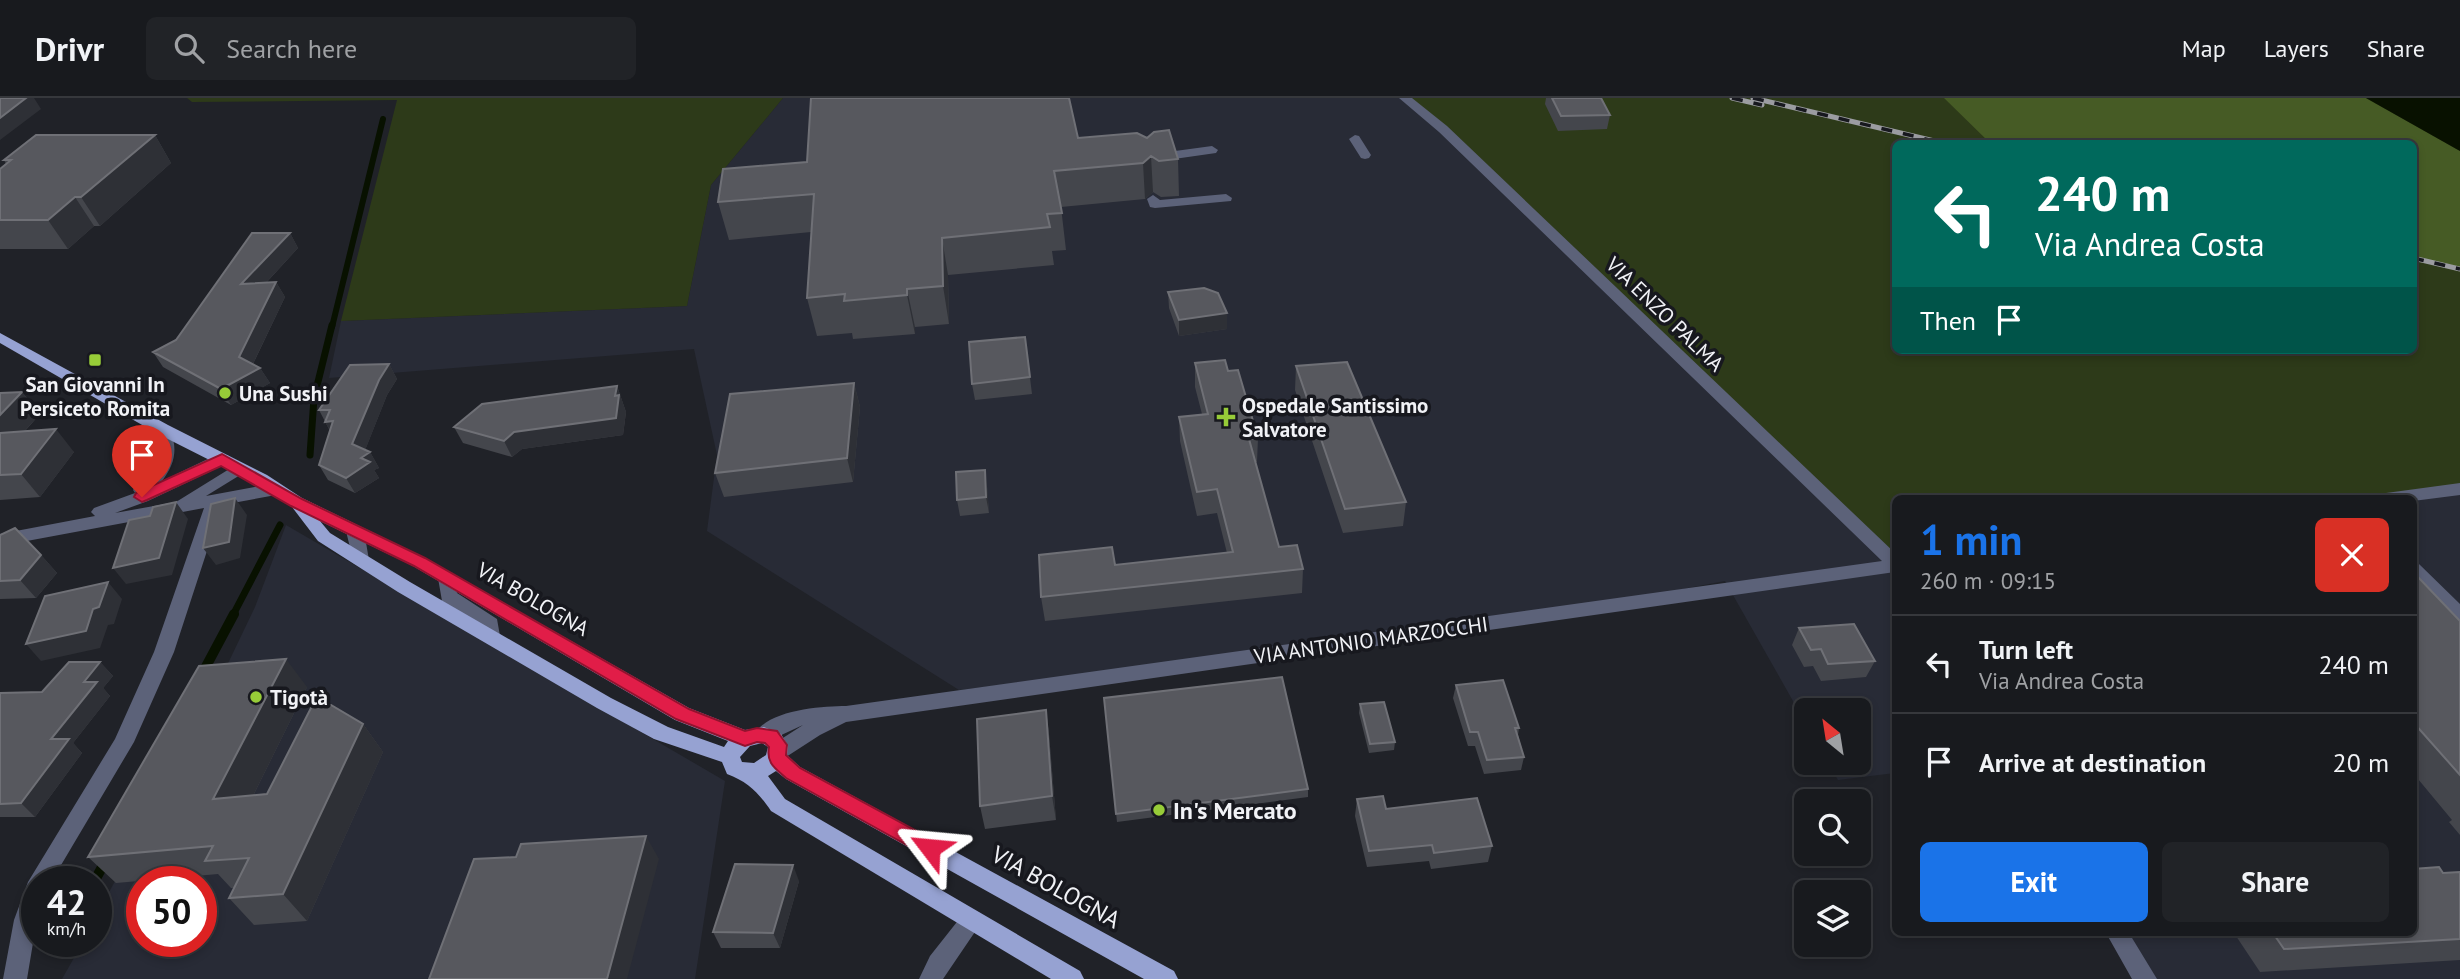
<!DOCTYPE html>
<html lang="en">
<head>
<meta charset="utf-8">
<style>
	body { margin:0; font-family:"PT Sans",sans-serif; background:#212327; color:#f1f3f6; height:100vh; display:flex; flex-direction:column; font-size:26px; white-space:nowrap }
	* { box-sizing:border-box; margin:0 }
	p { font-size:23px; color:#9fa1a4 }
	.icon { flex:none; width:38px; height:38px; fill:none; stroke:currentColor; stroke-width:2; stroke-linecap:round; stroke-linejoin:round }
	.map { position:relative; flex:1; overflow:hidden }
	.side { position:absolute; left:1892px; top:397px; width:525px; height:441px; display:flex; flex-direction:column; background:#181a1e; border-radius:10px; box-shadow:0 4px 10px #0003,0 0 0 2px #36383c }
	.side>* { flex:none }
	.banner { position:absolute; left:1892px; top:42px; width:525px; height:214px; border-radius:10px; box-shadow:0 4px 10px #0003,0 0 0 2px #36383c; background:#00695c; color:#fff; overflow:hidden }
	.needle { width:46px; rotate:330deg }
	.fabs { position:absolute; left:1794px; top:600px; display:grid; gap:14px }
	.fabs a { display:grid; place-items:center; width:77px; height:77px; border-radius:10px; background:#181a1e; box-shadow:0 4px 10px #0003,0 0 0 2px #36383c; font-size:35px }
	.speed { position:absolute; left:21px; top:768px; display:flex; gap:14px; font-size:35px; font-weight:700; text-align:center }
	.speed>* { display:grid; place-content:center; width:91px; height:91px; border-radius:50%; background:#181a1e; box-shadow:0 4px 10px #0003,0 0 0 2px #36383c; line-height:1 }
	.speed small { font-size:18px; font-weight:400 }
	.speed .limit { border:10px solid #d22; background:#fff; color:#111 }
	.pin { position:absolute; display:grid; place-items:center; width:60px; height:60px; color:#fff; margin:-72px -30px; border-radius:50% 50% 50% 0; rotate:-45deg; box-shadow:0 0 7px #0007 }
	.pin .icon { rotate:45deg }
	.me { position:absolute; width:77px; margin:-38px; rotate:299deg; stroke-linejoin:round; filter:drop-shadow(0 0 5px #0008) }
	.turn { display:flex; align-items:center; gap:24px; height:147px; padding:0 28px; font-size:32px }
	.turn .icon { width:91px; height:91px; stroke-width:2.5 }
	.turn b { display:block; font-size:49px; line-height:60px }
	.then { display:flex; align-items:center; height:66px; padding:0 28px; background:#0003; gap:14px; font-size:26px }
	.round { display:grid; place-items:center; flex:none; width:74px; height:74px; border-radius:10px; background:#212327 }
	.overview { display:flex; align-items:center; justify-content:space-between; height:119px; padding:0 28px }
	h1 { font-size:42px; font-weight:600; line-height:52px; color:#1a73e8 }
	.primary-button { display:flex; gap:14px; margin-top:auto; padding:14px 28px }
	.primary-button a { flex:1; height:80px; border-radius:10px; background:#1a73e8; color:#fff; font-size:28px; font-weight:600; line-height:80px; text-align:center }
	.primary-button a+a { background:#212327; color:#f1f3f6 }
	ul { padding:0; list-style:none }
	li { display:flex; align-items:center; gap:21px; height:98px; padding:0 28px; border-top:2px solid #36383c }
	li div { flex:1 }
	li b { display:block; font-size:26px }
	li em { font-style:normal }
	header { display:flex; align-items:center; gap:42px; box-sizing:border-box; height:98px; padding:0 35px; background:#181a1e; border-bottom:2px solid #36383c }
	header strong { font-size:33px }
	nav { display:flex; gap:38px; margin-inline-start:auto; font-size:24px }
	.search { width:490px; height:63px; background:#212327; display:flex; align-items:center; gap:18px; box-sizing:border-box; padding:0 24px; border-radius:10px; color:#9fa1a4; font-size:26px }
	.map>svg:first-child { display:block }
	.built { fill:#282b36; fill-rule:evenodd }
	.green { fill:#2d3a19; fill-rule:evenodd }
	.forest { fill:#465b25 }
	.water { fill:#081100 }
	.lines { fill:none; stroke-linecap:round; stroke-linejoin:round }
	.stream-far2 { stroke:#081100; stroke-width:6 }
	.stream-far1 { stroke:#081100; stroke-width:7 }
	.stream { stroke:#081100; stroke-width:10 }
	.minor { fill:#5c6279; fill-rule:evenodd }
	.major { fill:#96a2d2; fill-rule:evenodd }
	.rail-casing { stroke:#9b9ca1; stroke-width:5 }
	.rail { stroke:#17181e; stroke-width:3.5; stroke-dasharray:11; stroke-linecap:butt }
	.wall { fill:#44464c }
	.shaded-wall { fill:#2e3036 }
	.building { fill:#57585e; stroke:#6f7076; stroke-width:2 }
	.route { fill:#e11d48; stroke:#92132f; stroke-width:2 }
	.poi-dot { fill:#97cc38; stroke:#17181e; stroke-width:2.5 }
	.labels { text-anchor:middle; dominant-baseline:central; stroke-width:7; stroke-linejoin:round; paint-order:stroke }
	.street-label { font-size:21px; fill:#f1f2f6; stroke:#17181e }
	.poi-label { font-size:21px; font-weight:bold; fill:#f1f2f6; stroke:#17181e; text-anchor:start }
	.near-poi-label { font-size:24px; font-weight:bold; fill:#f1f2f6; stroke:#17181e; text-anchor:start }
	.near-street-label { font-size:24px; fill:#f1f2f6; stroke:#17181e }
</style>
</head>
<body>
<header>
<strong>Drivr</strong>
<div class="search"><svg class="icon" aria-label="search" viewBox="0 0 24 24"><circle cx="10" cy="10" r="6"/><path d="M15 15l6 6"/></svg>Search here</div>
<nav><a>Map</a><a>Layers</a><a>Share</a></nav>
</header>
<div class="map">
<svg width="2460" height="881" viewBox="0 0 2460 881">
	<rect width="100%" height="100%" fill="#202228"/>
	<path class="built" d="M783,0h622l490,453v222l-57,7 -10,-17h30v-53h-52v14l-81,-143 -247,47 -519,62 -252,-159 10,-76 -23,-106 -365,29 12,-57 346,-15 24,-121z
		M2460,385v496h-326l-26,-46h305v-434h-64z
		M286,427l439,256 -30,198h-633l21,-37h13v-26l90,-165 69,-144zM142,784h59v60h-59z"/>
	<path class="green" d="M187,0h596l-72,87 -24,121 -346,15 56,-221 -205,2z
		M1405,0h1055v386l-102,15h-463v53h-14zM1895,46h518v206h-518z"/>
	<path class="forest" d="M1944,0h422l94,53v120l-47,-11v-116l-423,-1z"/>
	<path class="water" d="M2366,0h94v53z"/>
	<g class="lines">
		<path class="stream-far2" d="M332,229l51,-208"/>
		<path class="stream-far1" d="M310,357l4,-57 18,-73
			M233,517l47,-90"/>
		<path class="stream" d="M202,576l32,-60
			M94,784l12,-22"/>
		<path class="minor" d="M1399,0h13l35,28 448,427v19l-1049,150 -26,13 -34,22 -7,2 -7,-2 -3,-6 3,-6 31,-20 -39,18 -7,-2 -3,-6c13,-25 67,-29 92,-29l1036,-145 -443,-429z
			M1355,37l4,1 12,19 -2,3 -4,1 -4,-1 -12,-19z
			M1212,48l6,4 -2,3 -63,9 -6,-4 6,-4z
			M1226,96l6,4 -1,3 -76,7 -5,-1 -3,-8 6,-4 7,5z
			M162,326l8,5c8,20 5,35 -8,52l54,-26h12l2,4 -2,4 -80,38 -33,12 61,-11 63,-39 8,5 -2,4 -39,24 70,-13 8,6 -8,6 -54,10 -48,147 -40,90 -83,140h-14v37l-10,60h-24l11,-59 14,-38 87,-143 39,-87 50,-144 -204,38v-12l95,-18 -4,-4 3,-4 41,-15 -2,-3 2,-4c21,-16 29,-31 19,-57z
			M2460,385v12l-47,6v-2h-35l8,-6z
			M355,427l9,6 5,29 -3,4h-12l-8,-33z
			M2413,464l6,2 41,40v18l-7,-2 -40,-41z
			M447,474l6,1 4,20 40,26 3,17 -2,5h-14l-3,-14 -39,-26 -4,-23 3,-5z
			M972,812l8,3 3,7 -40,59h-24l11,-23 34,-43z
			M2106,835h23l28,46h-25z"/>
		<path class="major" d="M0,235l168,92 99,50 35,23 123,60 264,150 56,22 19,-3 17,7 7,12 -1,9 13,12 374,204 4,8h-34l-358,-200 -10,-8 -8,5 17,23 295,172 4,8h-33l-280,-168c-13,-19 -23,-29 -44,-37l-5,-12 -68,-23 -57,-31 -199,-116 -80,-51 -26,-34 -37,-24 -99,-50 -156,-90zM320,423l93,45 262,154 53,21 -4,6 -56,-20 -57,-29 -201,-116 -80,-49zM762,645l6,4 -2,8 -12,8 -12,-1 -2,-5 10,-11z"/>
		<g class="rail-casing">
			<path id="rail" d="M1732,0l30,7
				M1753,0l194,46
				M2413,160l47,11"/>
		</g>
		<use href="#rail" class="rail"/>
	</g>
	<path class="wall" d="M1546,0h55l9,17 -3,14 -49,2 -13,-27z
		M155,37l16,28 -71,63h-6l-26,23h-68v-80l6,-5 -2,-4z
		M1078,40l100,21 1,37 -18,1 -8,-5 -8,7 -84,8 5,43 -14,1 2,14 -106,10 1,49 -34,3v7l-62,5 -1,-6 -35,3 -10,-38 4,-66 -82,8 -11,-38z
		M290,135l8,15 -32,35 10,-1 9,15 -32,67 7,4 10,15 -39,22 -68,-38 -10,-15 23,-12z
		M1168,194l59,21v16l-48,7 -10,-28z
		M1025,239l7,57 -57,6 -3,-16z
		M1195,265l33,8 30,67 -1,24h-2l24,85 24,22 -1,24 -257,28 -4,-24 74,-32 112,-12 -10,-40 -20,3 -17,-75 -1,-24 23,-3 -7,-27z
		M389,266l8,15 -10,16 -22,55 5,2 9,16 -5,2 5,8 -24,15 -27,-13 -9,-15 11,-34 -11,-21z
		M1296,268l110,136 -3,24 -60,7 -48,-143z
		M854,285l6,24 -7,75 -129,15 -9,-24z
		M617,288l9,26 -3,23 -101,14 -10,8 -49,-14 -9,-16z
		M22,294l18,22 -15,17 49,21 -34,45 -40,3v-107z
		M987,388l2,27 -29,3 -3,-16z
		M0,437l41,20 16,18 -21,25 -36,1z
		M2413,479l47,44v214l-11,-13 3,-2 -39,-47z
		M1799,530l76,33 -9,16 -45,4 -8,-15 -9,1 -12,-22z
		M100,564l13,14 -10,12 7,8 -37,47 9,10 -47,64h-35v-124l42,-1z
		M1456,587l63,43 -1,7 6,22 -3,13 -37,4 -9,-28h-7l-15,-48z
		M307,589l-54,109 14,-2 96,-70 20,28 -76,169 -53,4 -25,-27 5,-10h-3l-13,-14 -102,9 -28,-26z
		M1104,600l204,91v8l-191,25z
		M1360,606l35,38 -1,8 -25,3 -10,-40z
		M1046,612l3,24 7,86 -71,9 -5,-23z
		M1357,701l135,47 -4,16 -57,7 -2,-8 -62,6 -12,-51z
		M2460,774v88l-200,12 -26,-39h179l30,-60z
		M799,783l-19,67h-59l-8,-16z"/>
	<path class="shaded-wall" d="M26,0h8l7,11 -41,31v-22z
		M155,37l16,28 -71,63 -19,-29z
		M1151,58l2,36 -8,7 -2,-36z
		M75,99l19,29 -26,23 -20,-29z
		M290,135l8,15 -48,52 -9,-16z
		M942,140l6,37 1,49 -6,-38z
		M276,184l9,15 -36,75 -10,-15z
		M907,191l8,38v7l-8,-39z
		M1227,215v16l-48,7v-16z
		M389,266l8,15 -10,16 -25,63 8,-6 9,16 -5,2 5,8 -24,15 -9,-15 6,-34 27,-64z
		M260,270l10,15 -39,22 -10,-16z
		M854,285l6,24 -7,75 -6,-24z
		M617,288l9,26 -3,23 -101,14 -10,8 -8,-16 10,-9 101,-36z
		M22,294l18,22 -39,43 -1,-2v-40z
		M333,323l1,16 -9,-15z
		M56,331l18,23 -34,45 -19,-23z
		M985,372l2,16 2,27 -3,-16z
		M235,400l12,17 -7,43 -24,7 -13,-17z
		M176,404l12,17 -16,56 -46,9 -13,-16z
		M41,457l16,18 -21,25 -16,-18z
		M108,484l14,17 -8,25 -6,1 -8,23 -59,13 -15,-17 67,-35z
		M286,561l21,28 -69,139 -25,-27z
		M100,564l13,14 -10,12 7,8 -37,47 9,10 -47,64 -14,-14 30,-64 33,-57z
		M1046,612l3,24 7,86 -4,-24z
		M363,626l20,28 -76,169 -24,-27z
		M646,738l13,23 -32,120h-20z
		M793,767l6,16 -19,67 -7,-15z"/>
	<path class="building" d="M0,0h26l-26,20z
		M811,0h258l9,40 59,-5 10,5 7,-6 15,-2 9,29 -19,2 -8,-5 -8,7 -89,8 8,42 -15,1 3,13 -108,11 1,48 -36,3v6l-63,6 1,-7 -38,4 7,-104 -96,8 5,-33 84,-7z
		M1552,0h49l9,17 -49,1z
		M36,37h119l-74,62h-6l-27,23h-48v-51l11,-9h-7z
		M252,135h38l-49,51 35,-2 -37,75 21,11 -39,21 -68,-37 23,-12z
		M1204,190l14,5 9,20 -48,7 -11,-28z
		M1025,239l5,40 -58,7 -3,-42z
		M1225,262l3,11 10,-1 20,68 -9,1 30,108 18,-2 6,24 -262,28 -2,-42 73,-8 3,18 118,-13 -16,-63 -20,3 -18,-75 29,-3 -13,-51z
		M1347,264l59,140 -61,7 -49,-143z
		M389,266l-10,16 -27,64 18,8 -9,6 9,4 -24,16 -27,-13 14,-44 -8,1 5,-12h-11l31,-45z
		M854,285l-7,75 -132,15 15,-79z
		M617,288l-2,10 4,-1 -3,23 -102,14 -10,9 -50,-14 28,-23z
		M22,294l-22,23v-22z
		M56,331l-35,45 -21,1v-42z
		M985,372l1,27 -29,3 -1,-28z
		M235,400l-6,44 -26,6 8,-44z
		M176,404l-17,56 -46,10 16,-48 21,-4 3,-9z
		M15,430l26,27 -21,25 -20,1v-46z
		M2417,478l43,45v154l-47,-53v-145z
		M108,484l-9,25 -6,2 -7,22 -60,13 19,-48z
		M1854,526l21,37 -47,3 -7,-15 -10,1 -12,-22z
		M286,561l-73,140 54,-5 45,-88 19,-1 32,19 -80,170 -54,4 20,-40 -44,3 8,-15 -125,11 111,-191z
		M69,564h31l-16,20h13l-46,57h18l-48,64 -21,1v-111l42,-1z
		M1282,579l26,112 -192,25 -12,-116z
		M1503,582l16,48h-4l9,29 -37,3 -9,-28h-8l-14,-47z
		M1384,604l11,40 -25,2 -10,-40z
		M1046,612l6,86 -72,10 -3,-87z
		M1383,698l3,13 91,-11 15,48 -58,7 -2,-8 -63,6 -12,-52z
		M646,738l-39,143h-178l45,-120 42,-2 5,-13z
		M735,766l58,1 -20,68 -60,-1z
		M2439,769l4,6 17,-1v67l-176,10 -11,-16h140v-64z"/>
	<path class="route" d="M222,356l80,45 123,59 264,151 56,22 12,-3 20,3 10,14 -1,10 14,13 137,74 3,6 -3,6 -7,2 -7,-2 -137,-76c-11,-10 -20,-15 -17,-31l-4,-4 -8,-1 -12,4 -69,-27 -262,-153 -123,-60 -70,-40 -74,34 -5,2 -8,-5 2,-4z"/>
	<g class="poi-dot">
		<rect x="88" y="255" width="14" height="14" rx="3.5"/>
		<circle cx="225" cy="295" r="7"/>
		<path d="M1222.5 308.5h7v7h7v7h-7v7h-7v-7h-7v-7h7z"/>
		<circle cx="256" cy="599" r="7"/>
		<circle cx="1159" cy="712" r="7"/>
	</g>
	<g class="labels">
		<g class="street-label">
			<text transform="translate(1665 216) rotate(44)">VIA ENZO PALMA</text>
			<text transform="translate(533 501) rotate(30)">VIA BOLOGNA</text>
			<text transform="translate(1371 542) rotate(-8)">VIA ANTONIO MARZOCCHI</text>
		</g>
		<g class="poi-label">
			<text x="95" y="286" text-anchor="middle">San Giovanni In<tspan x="95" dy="24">Persiceto Romita</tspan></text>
			<text x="239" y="295">Una Sushi</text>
			<text x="1242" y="307">Ospedale Santissimo<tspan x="1242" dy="24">Salvatore</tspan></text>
			<text x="270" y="599">Tigotà</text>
		</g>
		<g class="near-poi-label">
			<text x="1173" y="712">In's Mercato</text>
		</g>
		<g class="near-street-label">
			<text transform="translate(1056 789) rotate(29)">VIA BOLOGNA</text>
		</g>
	</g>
</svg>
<div class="fabs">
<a><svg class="needle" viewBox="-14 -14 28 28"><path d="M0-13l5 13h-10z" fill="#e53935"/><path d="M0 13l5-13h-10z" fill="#9fa1a4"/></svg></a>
<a><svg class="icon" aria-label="search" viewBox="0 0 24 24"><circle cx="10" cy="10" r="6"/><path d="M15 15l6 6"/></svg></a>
<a><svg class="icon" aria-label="layers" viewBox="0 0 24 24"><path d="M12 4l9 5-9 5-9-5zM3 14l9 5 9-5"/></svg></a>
</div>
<div class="speed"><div>42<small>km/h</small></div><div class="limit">50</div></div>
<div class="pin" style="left:142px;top:399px;background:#d93025"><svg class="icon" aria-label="arrive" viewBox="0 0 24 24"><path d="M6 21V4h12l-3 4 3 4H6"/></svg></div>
<svg class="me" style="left:930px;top:750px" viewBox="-20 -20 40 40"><path d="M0-17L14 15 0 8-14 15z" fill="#e11d48" stroke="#fff" stroke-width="4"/></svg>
<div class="banner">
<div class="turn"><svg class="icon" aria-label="left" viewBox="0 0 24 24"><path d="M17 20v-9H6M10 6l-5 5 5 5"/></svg><div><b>240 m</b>Via Andrea Costa</div></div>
<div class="then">Then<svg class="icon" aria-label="arrive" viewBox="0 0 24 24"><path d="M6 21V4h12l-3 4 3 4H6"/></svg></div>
</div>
<section class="side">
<div class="overview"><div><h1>1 min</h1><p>260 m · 09:15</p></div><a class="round" style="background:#d93025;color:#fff"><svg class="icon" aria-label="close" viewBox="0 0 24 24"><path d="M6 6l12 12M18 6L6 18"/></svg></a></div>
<ul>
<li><svg class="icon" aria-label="left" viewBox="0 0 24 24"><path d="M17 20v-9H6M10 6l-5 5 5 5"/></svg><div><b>Turn left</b><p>Via Andrea Costa</p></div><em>240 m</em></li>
<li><svg class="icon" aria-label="arrive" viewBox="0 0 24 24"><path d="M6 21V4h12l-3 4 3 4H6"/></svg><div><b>Arrive at destination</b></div><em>20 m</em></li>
</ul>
<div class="primary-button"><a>Exit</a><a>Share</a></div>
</section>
</div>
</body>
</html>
